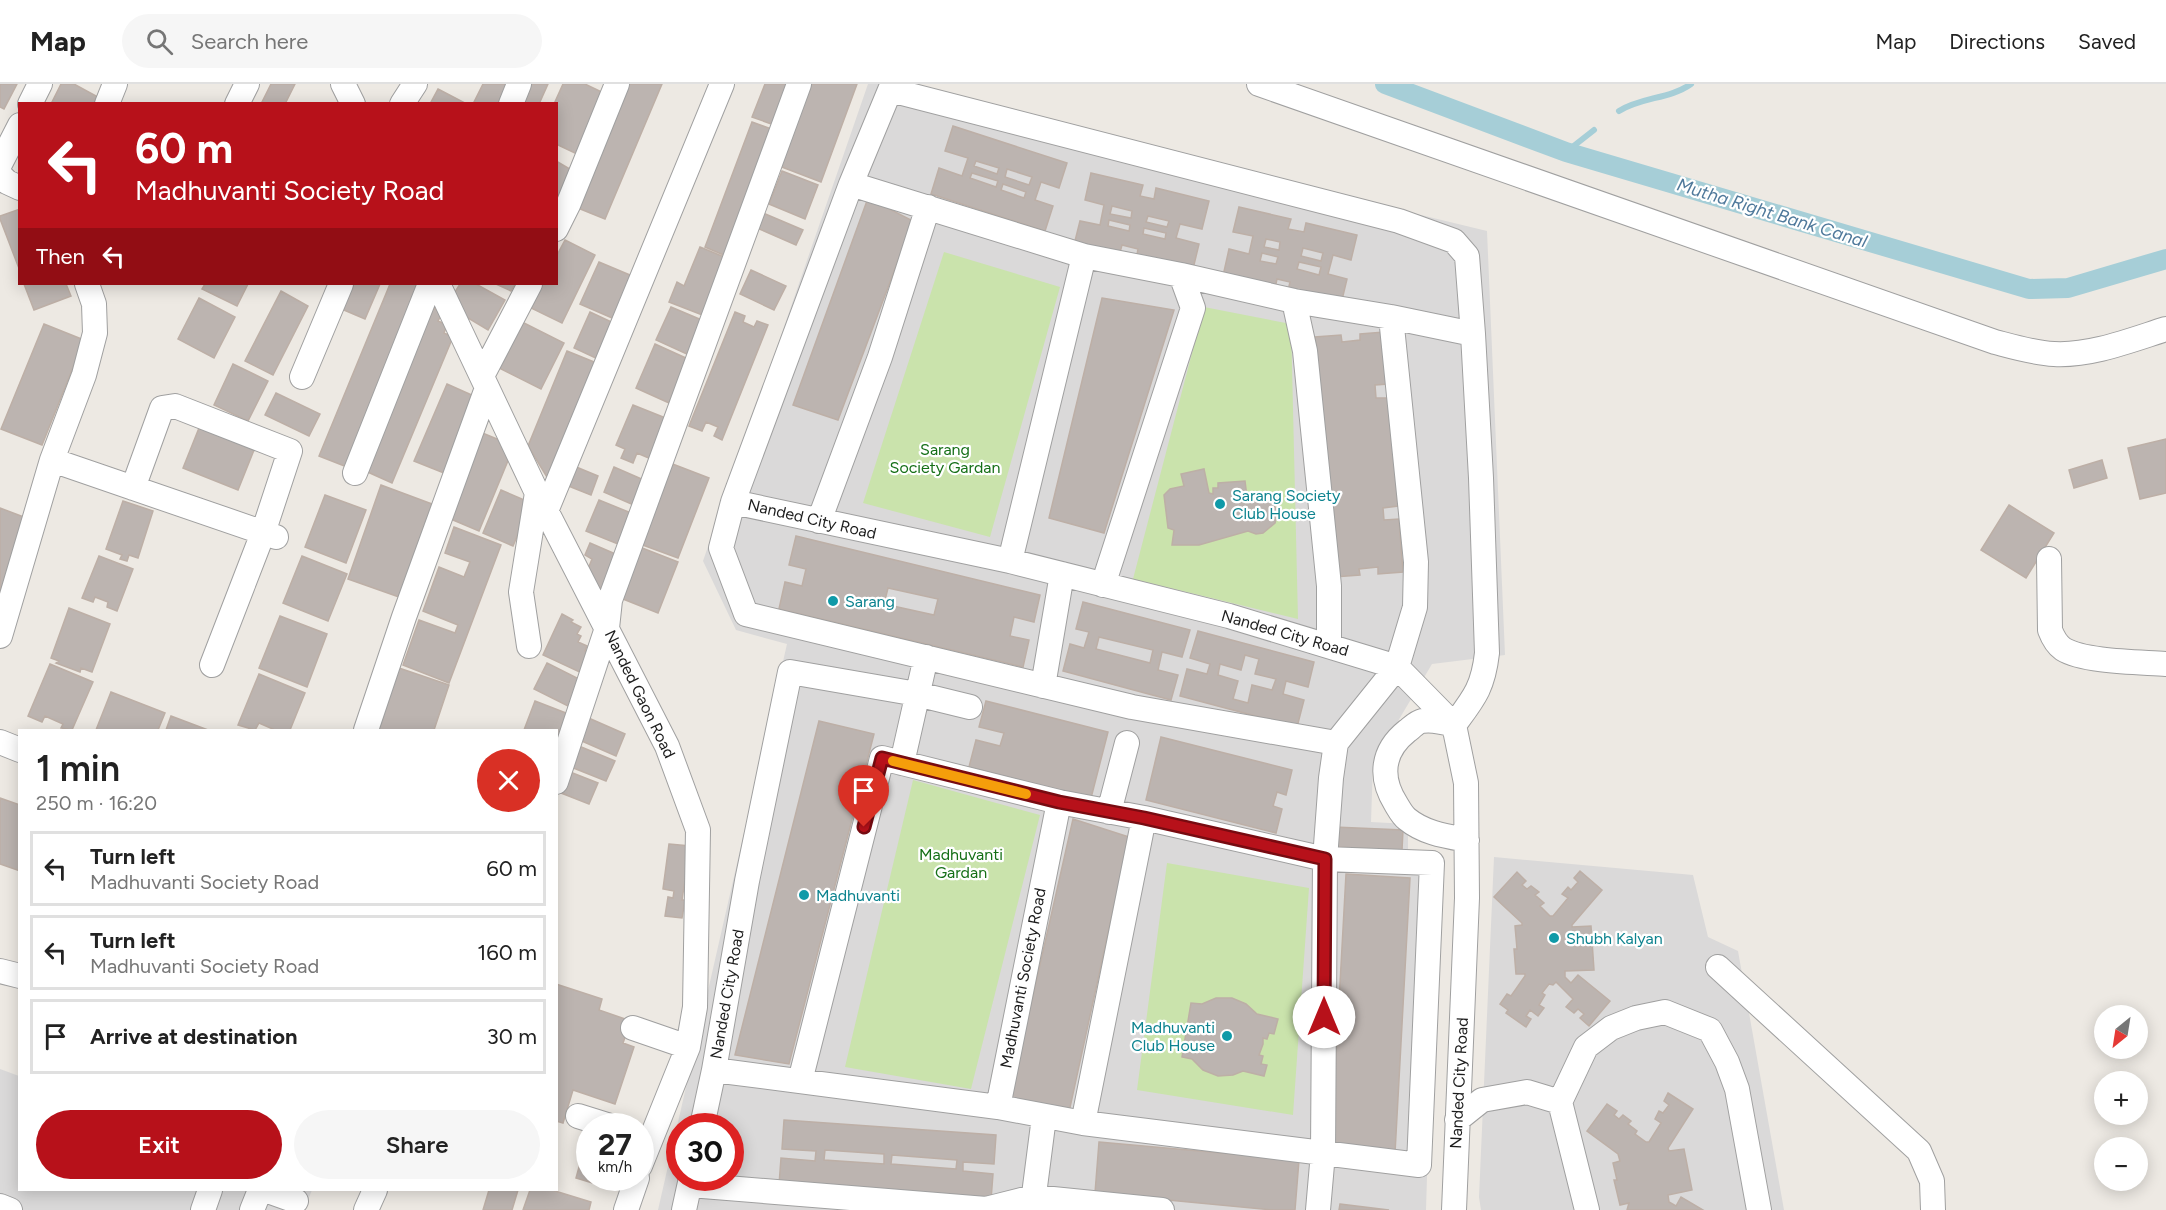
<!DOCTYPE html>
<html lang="en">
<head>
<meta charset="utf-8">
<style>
	body { margin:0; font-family:Figtree,sans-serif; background:#f6f6f6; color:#222; height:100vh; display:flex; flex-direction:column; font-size:22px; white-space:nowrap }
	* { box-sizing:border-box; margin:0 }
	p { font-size:20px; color:#767676 }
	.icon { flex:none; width:33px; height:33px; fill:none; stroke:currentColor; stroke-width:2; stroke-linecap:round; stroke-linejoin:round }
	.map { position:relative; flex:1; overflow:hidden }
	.drawer { position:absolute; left:18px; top:645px; width:540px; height:462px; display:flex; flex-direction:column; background:#fff; border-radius:0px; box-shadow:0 3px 15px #0003 }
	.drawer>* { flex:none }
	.banner { position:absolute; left:18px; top:18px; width:540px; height:183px; border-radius:0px; box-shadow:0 3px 15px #0003; background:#b7111a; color:#fff; overflow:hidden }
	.needle { width:39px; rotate:210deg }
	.controls { position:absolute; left:2094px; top:921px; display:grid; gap:12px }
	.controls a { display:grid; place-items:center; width:54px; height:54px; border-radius:50%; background:#fff; box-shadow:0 3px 15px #0003; font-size:30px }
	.speed { position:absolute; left:576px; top:1029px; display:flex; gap:12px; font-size:30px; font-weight:700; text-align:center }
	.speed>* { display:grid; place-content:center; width:78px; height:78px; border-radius:50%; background:#fff; box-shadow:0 3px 15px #0003; line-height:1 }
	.speed small { font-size:15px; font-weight:400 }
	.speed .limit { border:9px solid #d22; background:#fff; color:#111 }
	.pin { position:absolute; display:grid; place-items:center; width:51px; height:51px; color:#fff; margin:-62px -26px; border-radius:50% 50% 50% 0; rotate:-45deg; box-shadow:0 0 6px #0007 }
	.pin .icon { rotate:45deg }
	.me { position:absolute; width:66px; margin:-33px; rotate:0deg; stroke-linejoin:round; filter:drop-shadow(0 0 4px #0008) }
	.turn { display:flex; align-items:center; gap:21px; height:126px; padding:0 18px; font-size:27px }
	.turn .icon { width:78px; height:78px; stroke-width:2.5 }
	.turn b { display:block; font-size:42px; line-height:51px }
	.then { display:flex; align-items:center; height:57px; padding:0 18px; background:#0003; gap:12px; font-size:22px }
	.round { display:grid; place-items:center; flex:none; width:63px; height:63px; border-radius:32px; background:#f6f6f6 }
	.headline { display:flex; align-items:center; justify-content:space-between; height:102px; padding:0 18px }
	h1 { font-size:36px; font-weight:600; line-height:45px }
	.action { display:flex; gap:12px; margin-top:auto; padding:12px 18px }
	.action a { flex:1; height:69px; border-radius:36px; background:#b7111a; color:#fff; font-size:24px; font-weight:600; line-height:69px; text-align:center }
	.action a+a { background:#f6f6f6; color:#222 }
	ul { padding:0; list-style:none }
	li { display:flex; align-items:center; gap:18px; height:75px; margin:0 12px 9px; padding:0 6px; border:3px solid #e0e0e0; border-radius:0px }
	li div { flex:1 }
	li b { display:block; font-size:22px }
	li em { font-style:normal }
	header { display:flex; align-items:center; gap:36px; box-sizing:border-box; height:84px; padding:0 30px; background:#fff; border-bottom:2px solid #e0e0e0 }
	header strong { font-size:28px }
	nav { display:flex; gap:33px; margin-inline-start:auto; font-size:21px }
	.search { width:420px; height:54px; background:#f6f6f6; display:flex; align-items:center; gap:15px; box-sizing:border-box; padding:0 21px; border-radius:33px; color:#767676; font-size:22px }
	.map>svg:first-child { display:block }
	.residential { fill:#dad9d9; fill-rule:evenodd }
	.grass { fill:#cae3ac }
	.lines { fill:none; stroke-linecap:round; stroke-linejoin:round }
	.stream { stroke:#a6ced7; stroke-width:6 }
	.canal { stroke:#a6ced7; stroke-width:20 }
	.building { fill:#bcb4b0; stroke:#bdafa6; stroke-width:1.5; fill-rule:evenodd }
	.minor-casing { stroke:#a0a0a0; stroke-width:26 }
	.minor { stroke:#fff; stroke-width:24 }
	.route-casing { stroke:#770b11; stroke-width:15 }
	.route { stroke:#b7111a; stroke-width:10 }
	.slow { stroke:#f59e0b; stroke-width:10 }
	.culture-dot { fill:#0f9aa8; stroke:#fff; stroke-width:2 }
	.labels { text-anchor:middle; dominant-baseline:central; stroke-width:4.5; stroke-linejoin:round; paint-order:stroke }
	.park-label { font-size:16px; fill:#156f17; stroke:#fff }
	.culture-label { font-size:16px; fill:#0d838f; stroke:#fff; text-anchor:start }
	.street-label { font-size:16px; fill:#1c1c1c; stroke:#fff }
	.water-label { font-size:18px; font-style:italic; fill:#4f799b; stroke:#fff }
</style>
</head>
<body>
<header>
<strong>Map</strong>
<div class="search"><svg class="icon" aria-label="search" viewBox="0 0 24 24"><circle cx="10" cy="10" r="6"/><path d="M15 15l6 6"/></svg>Search here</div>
<nav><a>Map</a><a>Directions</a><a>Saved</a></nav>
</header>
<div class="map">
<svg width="2166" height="1126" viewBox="0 0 2166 1126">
	<rect width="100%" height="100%" fill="#ede9e3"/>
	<path class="residential" d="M868,0h11l608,147 18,424 -73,9 -59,99 -2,59 37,2v28l29,-1 -11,359h-768l129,-566 -51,-14 -33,-69zM680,1042h50v52h-50z
		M1494,773l199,18 15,62 30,14 46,259h-303l-2,-13z
		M0,985l19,7 1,114h292l-8,20h-304z"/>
	<path class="grass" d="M944,168l116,35 -70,250 -127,-34z
		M1204,223l87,17 7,295 -165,-40z
		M913,696l127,35 -69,274 -126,-22z
		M1167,779l142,25 -16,227 -156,-25z"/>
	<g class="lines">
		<path class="stream" d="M1619,27c22,-14 51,-12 72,-27
			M1566,68l28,-22"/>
		<path class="canal" d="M1385,0l181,68 463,137 39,-1 98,-29"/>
	</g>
	<path class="building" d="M0,0h17l-13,25 -4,-2z
		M61,0h13l24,13 -3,7h-44z
		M271,0h24l-10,20h-24z
		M483,0h26l-3,20h-33z
		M524,0h24l-9,20h-24z
		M563,0h22l21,10 -29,60 -21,-10v-40h-2z
		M624,0h38l-57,135 -32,-13z
		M765,0h28l-16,42 -25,-9z
		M804,0h53l-36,98 -47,-18z
		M438,5l27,14 -35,1z
		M752,38l22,8 -48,126 -21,-9z
		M953,42l114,37 -8,25 -18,-6 -6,18 18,6 -8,25 -114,-37 8,-26 23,8 6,-18 -23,-7zM976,77l23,7 -2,6 -23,-8zM1007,85l25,8 -3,8 -24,-8zM972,89l26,8 -2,6 -26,-9zM1003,100l23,8 -2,6 -23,-8z
		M556,77l19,11 -19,34z
		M782,87l36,14 -13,34 -36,-15z
		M1091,89l52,12 -3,11 14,3 2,-11 53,13 -7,28 -22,-5 -4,14 23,6 -7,29 -56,-13 2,-11 -16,-4 -3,11 -45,-11 6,-24 20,4 4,-20 -19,-5zM1112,122l20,5 -1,7 -21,-4zM1148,132l21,5 -2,6 -21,-5zM1109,136l21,5 -1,6 -21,-5zM1144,144l22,5 -1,6 -22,-5z
		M868,114l45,23 -75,199 -45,-15z
		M1239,123l52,12 -3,10 16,3 2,-9 51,12 -6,25 -18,-5 -5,19 19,5 -6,25 -53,-13 2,-9 -13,-3 -2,9 -52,-12 6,-27 20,5 4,-18 -20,-4zM1266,155l14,3 -1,8 -15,-3zM1303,164l20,5 -2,8 -20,-5zM1262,169l16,4 -2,7 -16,-3zM1299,178l22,5 -2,8 -22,-6z
		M20,125v62l-20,-52v-3z
		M763,129l40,17 -7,15 -39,-17z
		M565,156l30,15 -33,68 -31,-15 12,-24h13v-27z
		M700,163l29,12 -24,57 -36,-14 8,-20 7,4z
		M599,178l38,16 -18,43 -39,-17z
		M751,186l35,16 -12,24 -34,-16z
		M24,200h42l5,12 -37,14z
		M205,200h43l-11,22 -35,-17z
		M347,200h33l-15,35 -28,-12z
		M390,200h33l-76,183 -28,-11z
		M460,200h16l29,16 -17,30 -25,-15 -10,-20z
		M496,200h19l-4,7z
		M281,207l27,15 -35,69 -28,-14z
		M199,214l36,19 -21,41 -36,-19z
		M1102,214l72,12 -70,223 -55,-15z
		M430,223l13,5 -5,9 9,4 -3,8 9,4 -61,146 -31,-14z
		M671,223l33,14 -15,34 -33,-15z
		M590,228l26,12 -16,36 -26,-12z
		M735,228l10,4 -2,6 11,5 3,-6 11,4 -46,115 -8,-4 4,-9 -12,-5 -4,9 -13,-5z
		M522,238l42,21 -23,46 -42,-21z
		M44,240l40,16 -42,105 -41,-16z
		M1384,248l4,52 -13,1 1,13h13l9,108 -15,2 1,12 15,-1 4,53 -25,2v-7l-19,2 1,6 -26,2 -19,-240 26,-2 1,7 18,-2v-6z
		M655,260l33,15 -19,44 -33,-15z
		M567,267l32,13 -49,118 -22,-36z
		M233,280l35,17 -20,40 -34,-16z
		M447,300l29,13 -32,76 -30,-12z
		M276,309l44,21 -11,22 -44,-21z
		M633,321l35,14 -17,40 -14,-6 -4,10 -12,-5 4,-9 -9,-4z
		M201,339l55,22 -18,45 -55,-22z
		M480,348l34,14 -35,85 -33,-14z
		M2166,355v54l-26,6 -12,-51z
		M2102,376l5,18 -33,10 -5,-18z
		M670,379l39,15 -31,80 -38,-14z
		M569,380l29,12 -7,19 -30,-12z
		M614,383l32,14 -10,25 -32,-14z
		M1204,385l5,24 4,1v-6h5v-5l27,-2 2,16 12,-3 8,2 9,12 1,8 -2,7 -12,10 -7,1 -8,-3 -49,14h-27l2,-15 -6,-2 -4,-33 6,-6 14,-3 -3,-12z
		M381,401l51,19 -33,93 -51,-18z
		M501,406l30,13 -18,43 -30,-13z
		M325,411l41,15 -20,53 -41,-16z
		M599,416l37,15 -13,31 -37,-15z
		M123,417l30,10 -15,47 -9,-3 -2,6 -7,-2 2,-4 -16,-6z
		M2009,421l45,28 -28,45 -45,-28z
		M0,424l29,11 -29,76z
		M454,443l47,18 -52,138 -46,-18 16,-45 36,13 3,-8 -35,-14 16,-44 25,10 6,-15 -25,-9z
		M796,452l244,59 -6,27 -20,-5 -4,19 19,4 -6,27 -244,-58 6,-27 17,4 4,-17 -17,-4zM888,504l50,11 -4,16 -50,-11z
		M590,459l30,13 -14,34 -23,-9 9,-22 -7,-4z
		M637,462l41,16 -20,51 -40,-16z
		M99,472l34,13 -16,42 -10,-4 1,-5 -13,-5 -2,5 -11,-4z
		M302,472l45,18 -19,47 -45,-18z
		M1083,518l107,28 -8,27 -20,-5 -4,18 20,5 -7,25 -108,-29 7,-27 14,4 5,-16 -13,-3zM1099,553l54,13 -3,13 -54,-14z
		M69,524l41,16 -18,48 -11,-4 -1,4 -24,-9 3,-2 -8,-3z
		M562,530l11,6 -2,2 10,5 -4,7 4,2 -3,6 9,4 -2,5 8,4 -9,19 -41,-19z
		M280,532l47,18 -20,53 -48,-19z
		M1198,547l116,31 -6,25 -22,-6 -3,13 21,6 -7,27 -117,-31 7,-27 20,5 3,-10 -20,-6zM1245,571l14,4 -4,15 21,5 -4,11 -20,-5 -4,18 -15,-4 5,-18 -20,-6 2,-11 21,6z
		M547,579l38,19 -13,26 -38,-19z
		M50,580l43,18 -21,48 -11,-2 2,-4 -18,-8 -3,6 -14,-6z
		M399,584l50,17 -15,45h-56z
		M259,590l46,19 -15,37h-15l-16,-7 -4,7 -17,-5z
		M111,608l54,21 -7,17h-62z
		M535,617l36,14 -15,32v-17h-32z
		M986,617l122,31 -17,66 -122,-31 7,-27 24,6 4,-13 -25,-6z
		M171,632l37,14h-42z
		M584,632l41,18 -9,22 -41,-18z
		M819,637l55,13 -85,330 -54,-9z
		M1161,653l131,33 -6,25 -9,-3 -4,14 9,3 -6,24 -130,-33z
		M574,660l41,17 -9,20 -40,-16z
		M565,686l33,13 -9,21 -33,-13z
		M0,714l20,7v66l-20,-7z
		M1073,735l56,18 -60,275 -59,-15z
		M1334,743l69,3 -1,20 -69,-3z
		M669,760l21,2 -8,54h3l-3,18 -17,-2 3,-19 5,1 1,-7 -11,-2z
		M1580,787l22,19 -30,35v2l19,-1 3,44 -29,1v6l6,6 7,-8 32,26 -21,25 -9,-8 4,-4 -6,-5 -4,4 -8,-6 7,-8 -17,-17 -3,3 -4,-1 -7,9 3,2 -6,10 5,3 -6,8 -8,-6 -4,6 5,3 -5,8 -20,-14 2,-3 -8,-6 7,-10 4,2 14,-20v-2h-9l-2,-25h3l-2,-23 7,-1v-2l-28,-26 23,-25 9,9 -4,4 5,4 4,-3 8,6 -4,3 9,8 -4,3 10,10h3l15,-18 -6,-4 6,-7 3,3 7,-8 -4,-4z
		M1346,790l64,4 -15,275 -64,-4z
		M556,900l46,15 -3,11 32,11 -8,22 11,4 -19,57 -42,-14 -10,33 -7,-2z
		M1216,914h16l14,6 11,10 21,5 -4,15 -5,-1 -2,6 -4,-1v6l-4,11 4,1 -2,8 6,1 -3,11 -21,-5 -10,4 -15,1 -15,-6 -11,-11 -10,-2 9,-54 11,1z
		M1668,1009l25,16 -25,39 1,3 15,-2 8,41 -24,5 1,7 7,4 5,-9 22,13h-76l2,-7 -9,2 -6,-25h3l-4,-17 7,-2 -2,-7 -31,-23 20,-27 10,7 -3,4 5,4 4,-4 8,6 -3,3 9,7 -2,3 11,8h3l12,-19 -6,-4 4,-8 4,2 6,-8 -5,-4z
		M784,1036l212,15 -2,29 -31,-2v9l30,3 -2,26 -212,-15 2,-27 34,3 1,-10 -34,-2zM825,1066l59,4v10l-60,-4zM892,1071l65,5 -1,9 -65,-5z
		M586,1058l4,1v35h19l-3,9 -30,-9z
		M1099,1058l200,18 -4,50h-22l-178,-17z
		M489,1106h29l-6,20h-29z
		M530,1106h22l39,12 -2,8h-66z
		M1340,1120l49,6h-50z"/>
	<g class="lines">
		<g class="minor-casing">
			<path id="minor" d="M343,0l10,20
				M1259,0l736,258c19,5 39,11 59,12 37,2 77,-14 112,-25
				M30,20l10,-20
				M107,20l8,-20
				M237,20l10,-20
				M402,20l13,-20
				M511,20l8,-20
				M0,80l20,-39
				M0,91l7,7 13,6
				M851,100l233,72 97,19 113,26 97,16 82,17 8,144 6,175c-4,35 -13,45 -33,72
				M556,145l12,-24 49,-121
				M438,200l99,209 130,253 31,84 -3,177 -7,40 -48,119
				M1294,217l11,50 24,235v59
				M482,292l48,-92
				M302,293l39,-93
				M52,376l224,77
				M355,389l75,-189
				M133,404l29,-80 13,-2 115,45 -27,82 -51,132
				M733,418l118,-318 39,-94 509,131 55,20 13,15 6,78
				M546,427l176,-427
				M819,437l61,-164 48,-150
				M2049,475l1,71c3,8 6,14 13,19 21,13 77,13 103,15
				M1010,477l74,-305
				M1103,501l90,-277 -12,-33
				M0,552l52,-176 32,-85 11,-42 -1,-29 -7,-20
				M529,562l-8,-54 16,-99
				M1043,602l19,-112
				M1454,641c-11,-3 -21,-6 -32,-4 -5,1 -11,7 -15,10 -25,20 -28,46 -11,73 3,5 6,11 11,15 17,14 38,17 60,21
				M366,646l38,-113 83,-229
				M0,658l20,8
				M1336,659l-204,-36 -386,-93 -25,-66 12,-46 277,59 219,55 168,51 57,58 12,58 1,115 -13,312
				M902,679l24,-106
				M556,698l51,-154 3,-28 189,-516
				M1059,718l85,16 -61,305 -85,-16z
				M1109,728l18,-69
				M1144,734l181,41 -2,294 -5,57
				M1718,883l201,184 13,30 1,29
				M0,887l20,5
				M633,944l55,19
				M714,986l284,37
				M800,997l82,-323 177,44
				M578,1032l32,10
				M1457,1036l25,-20 45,-8 33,10
				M1083,1039l336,42 13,-302 -107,-4 6,-81 5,-35 61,-76 18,-60 1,-45 -25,-245
				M702,1042l12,-56 33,-189 43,-209 127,22 53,13
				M690,1101l296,24 47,-12 129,13
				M265,1106l31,11
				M0,1122l10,4
				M203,1126l7,-20
				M252,1126l8,-20
				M366,1126l9,-20
				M626,1126l11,-32
				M684,1126l7,-32
				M1032,1126l12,-93
				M1587,1126l-27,-108 26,-55 25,-19 25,-10 29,-6 45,18 17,32 10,27 22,121"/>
		</g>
		<use href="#minor" class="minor"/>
	</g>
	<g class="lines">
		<g class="route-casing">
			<path id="route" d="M864,743l18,-69 177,44 85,16 181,41 -1,158"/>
		</g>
		<use href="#route" class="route"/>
		<path class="slow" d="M893,677l133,33"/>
	</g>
	<g class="culture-dot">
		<circle cx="1220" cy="420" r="6"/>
		<circle cx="833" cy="517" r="6"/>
		<circle cx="804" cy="811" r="6"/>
		<circle cx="1554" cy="854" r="6"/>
		<circle cx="1227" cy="952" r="6"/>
	</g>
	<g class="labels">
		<g class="park-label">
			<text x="945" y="365">Sarang<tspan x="945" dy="18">Society Gardan</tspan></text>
			<text x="961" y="770">Madhuvanti<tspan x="961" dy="18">Gardan</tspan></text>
		</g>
		<g class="culture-label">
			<text x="1232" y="411">Sarang Society<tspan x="1232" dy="18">Club House</tspan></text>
			<text x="845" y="517">Sarang</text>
			<text x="816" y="811">Madhuvanti</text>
			<text x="1566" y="854">Shubh Kalyan</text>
			<text x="1215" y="943" text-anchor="end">Madhuvanti<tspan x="1215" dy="18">Club House</tspan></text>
		</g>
		<g class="street-label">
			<text transform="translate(812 435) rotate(13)">Nanded City Road</text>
			<text transform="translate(1285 549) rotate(16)">Nanded City Road</text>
			<text transform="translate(640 610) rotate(64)">Nanded Gaon Road</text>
			<text transform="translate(1023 894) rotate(-79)">Madhuvanti Society Road</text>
			<text transform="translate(727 910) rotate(-80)">Nanded City Road</text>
			<text transform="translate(1459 999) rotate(-87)">Nanded City Road</text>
		</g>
		<g class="water-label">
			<text transform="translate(1772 129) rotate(17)">Mutha Right Bank Canal</text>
		</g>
	</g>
</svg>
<div class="controls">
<a><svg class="needle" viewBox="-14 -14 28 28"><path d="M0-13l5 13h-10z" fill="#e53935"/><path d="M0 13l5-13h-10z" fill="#767676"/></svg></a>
<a>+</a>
<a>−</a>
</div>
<div class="speed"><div>27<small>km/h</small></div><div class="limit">30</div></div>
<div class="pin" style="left:864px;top:743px;background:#d93025"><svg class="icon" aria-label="arrive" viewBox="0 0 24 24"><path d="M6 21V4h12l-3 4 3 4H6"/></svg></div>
<svg class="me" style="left:1324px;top:933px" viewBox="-20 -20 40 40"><circle r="19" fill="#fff"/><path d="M0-13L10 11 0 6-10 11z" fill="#b7111a"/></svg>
<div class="banner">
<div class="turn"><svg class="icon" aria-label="left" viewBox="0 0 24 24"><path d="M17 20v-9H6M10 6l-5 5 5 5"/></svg><div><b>60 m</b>Madhuvanti Society Road</div></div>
<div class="then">Then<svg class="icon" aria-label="left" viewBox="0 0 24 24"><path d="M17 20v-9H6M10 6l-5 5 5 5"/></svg></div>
</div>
<section class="drawer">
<div class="headline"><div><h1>1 min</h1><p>250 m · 16:20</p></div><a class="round" style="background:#d93025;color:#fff"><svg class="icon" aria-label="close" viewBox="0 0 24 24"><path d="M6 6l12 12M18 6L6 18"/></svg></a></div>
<ul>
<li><svg class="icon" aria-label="left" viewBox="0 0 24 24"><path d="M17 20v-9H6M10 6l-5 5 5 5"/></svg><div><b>Turn left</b><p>Madhuvanti Society Road</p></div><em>60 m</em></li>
<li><svg class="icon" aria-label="left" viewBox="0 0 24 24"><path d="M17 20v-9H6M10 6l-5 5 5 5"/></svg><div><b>Turn left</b><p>Madhuvanti Society Road</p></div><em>160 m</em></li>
<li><svg class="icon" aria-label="arrive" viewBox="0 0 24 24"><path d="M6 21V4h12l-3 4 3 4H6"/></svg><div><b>Arrive at destination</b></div><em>30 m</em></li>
</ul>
<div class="action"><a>Exit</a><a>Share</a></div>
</section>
</div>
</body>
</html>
